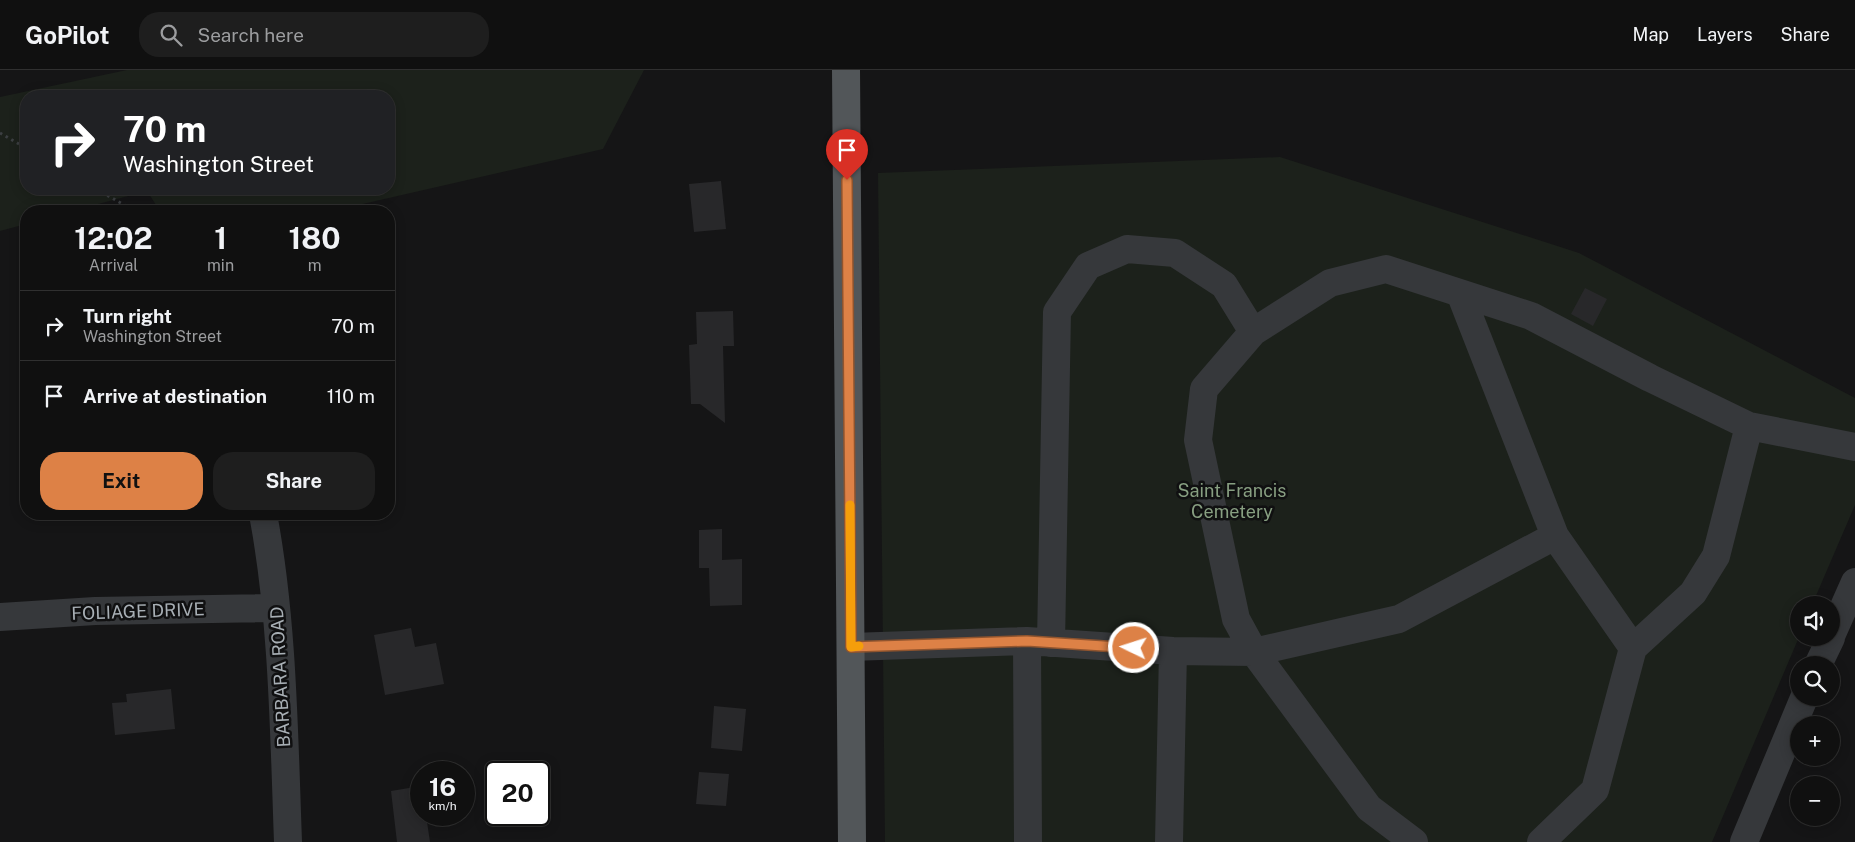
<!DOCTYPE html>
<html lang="en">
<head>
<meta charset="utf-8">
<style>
	body { margin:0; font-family:"Public Sans",sans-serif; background:#1e1e1e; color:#f1f3f6; height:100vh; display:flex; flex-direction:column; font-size:19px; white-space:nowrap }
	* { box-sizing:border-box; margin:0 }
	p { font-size:16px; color:#9c9d9f }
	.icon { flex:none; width:28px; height:28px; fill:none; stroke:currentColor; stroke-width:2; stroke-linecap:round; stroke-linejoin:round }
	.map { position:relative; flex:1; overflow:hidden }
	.side { position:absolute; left:20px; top:135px; width:375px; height:315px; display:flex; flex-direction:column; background:#101010; border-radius:20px; box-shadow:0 2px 12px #0003,0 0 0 1px #303030 }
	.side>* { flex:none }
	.hud { position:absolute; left:20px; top:20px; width:375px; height:105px; border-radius:20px; box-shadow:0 2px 12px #0003,0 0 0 1px #303030; background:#202124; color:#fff; overflow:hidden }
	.tools { position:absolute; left:1790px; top:526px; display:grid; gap:10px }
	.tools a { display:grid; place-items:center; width:50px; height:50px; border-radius:50%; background:#101010; box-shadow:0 2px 12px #0003,0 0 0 1px #303030; font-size:25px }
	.speed { position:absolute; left:410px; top:691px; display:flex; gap:10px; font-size:25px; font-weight:700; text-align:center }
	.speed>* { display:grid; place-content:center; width:65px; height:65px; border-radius:50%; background:#101010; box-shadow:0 2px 12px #0003,0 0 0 1px #303030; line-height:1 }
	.speed small { font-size:12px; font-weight:400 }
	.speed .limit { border:2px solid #111; border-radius:8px; background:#fff; color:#111 }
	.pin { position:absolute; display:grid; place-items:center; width:42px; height:42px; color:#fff; margin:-51px -21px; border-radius:50% 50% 50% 0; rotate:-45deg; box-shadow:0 0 5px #0007 }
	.pin .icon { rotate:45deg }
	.me { position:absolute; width:55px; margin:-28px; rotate:274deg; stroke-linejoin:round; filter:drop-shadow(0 0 4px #0008) }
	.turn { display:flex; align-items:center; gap:18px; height:105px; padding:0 20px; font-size:22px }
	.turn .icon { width:65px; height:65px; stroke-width:2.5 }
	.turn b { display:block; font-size:35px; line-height:42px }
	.eta { display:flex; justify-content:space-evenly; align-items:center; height:85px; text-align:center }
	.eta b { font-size:30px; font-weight:700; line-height:35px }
	.primary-button { display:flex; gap:10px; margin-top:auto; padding:10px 20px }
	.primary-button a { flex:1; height:58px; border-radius:20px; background:#dd8146; color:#111; font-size:20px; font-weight:700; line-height:58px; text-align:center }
	.primary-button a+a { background:#1e1e1e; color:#f1f3f6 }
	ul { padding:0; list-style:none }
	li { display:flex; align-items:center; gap:15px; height:70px; padding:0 20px; border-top:1px solid #303030 }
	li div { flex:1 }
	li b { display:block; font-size:19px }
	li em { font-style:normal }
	header { display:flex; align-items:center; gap:30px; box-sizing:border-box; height:70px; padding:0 25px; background:#101010; border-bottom:1px solid #303030 }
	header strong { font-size:24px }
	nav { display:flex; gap:28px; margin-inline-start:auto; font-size:18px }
	.search { width:350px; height:45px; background:#1e1e1e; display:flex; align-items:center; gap:12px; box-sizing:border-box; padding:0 18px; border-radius:20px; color:#9c9d9f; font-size:19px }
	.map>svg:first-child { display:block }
	.green { fill:#1c211b; fill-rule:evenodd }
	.building { fill:#28282a }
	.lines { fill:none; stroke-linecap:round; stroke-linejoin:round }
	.path { stroke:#3c3f42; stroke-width:3; stroke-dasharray:2.5 4; stroke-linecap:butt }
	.minor { stroke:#36383b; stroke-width:28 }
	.major { stroke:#525659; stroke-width:28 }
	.route-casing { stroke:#90542e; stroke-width:12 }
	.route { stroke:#dd8146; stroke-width:9 }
	.slow { stroke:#f59e0b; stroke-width:9 }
	.labels { text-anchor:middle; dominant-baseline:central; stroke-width:5; stroke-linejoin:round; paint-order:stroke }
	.park-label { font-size:18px; fill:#879e81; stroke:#101011 }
	.street-label { font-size:18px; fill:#a8afb5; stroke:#101011 }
</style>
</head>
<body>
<header>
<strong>GoPilot</strong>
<div class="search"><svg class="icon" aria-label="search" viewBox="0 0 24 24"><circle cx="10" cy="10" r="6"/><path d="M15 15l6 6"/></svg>Search here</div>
<nav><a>Map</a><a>Layers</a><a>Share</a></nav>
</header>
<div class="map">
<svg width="1855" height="772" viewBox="0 0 1855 772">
	<rect width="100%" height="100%" fill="#151516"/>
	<path class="green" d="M127,0h517l-41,79 -271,62h-172l-13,-20 -75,20h-46v13l-26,7v-134zM26,26h363v93h-363z
		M1280,87l299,96 276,145v107l-43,100h-13v32l-87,205h-827l-7,-669z"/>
	<path class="building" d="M721,111l5,48 -32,3 -5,-48z
		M1585,218l22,11 -14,27 -22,-12z
		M733,241l1,35h-11l2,77 -25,-19h-9l-2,-59 8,-1 -1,-32z
		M722,459v31l20,-1v46l-32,1 -1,-38h-10v-38z
		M411,558l4,19 21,-4 8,41 -59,11 -11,-60z
		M171,619l4,40 -60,6 -3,-32 15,-1 -1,-8z
		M714,636l32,3 -4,42 -31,-3z
		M699,702l30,2 -3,32 -30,-2z
		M421,716v29h5l4,27h-33l-6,-51z"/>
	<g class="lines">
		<path class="path" d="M0,63l26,15
			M96,119l39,22"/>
		<path class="minor" d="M1460,223l95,243 78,112
			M263,444c20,106 21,220 25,328
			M0,547l95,-6 181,-3
			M1831,566l24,-54
			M1027,571l1,201
			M1051,573l6,-331 31,-46 39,-17 48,4 49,32 29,47
			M851,577l176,-6 146,10 81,1 145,-33 156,-83
			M1818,595l13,-27
			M1169,772l4,-191
			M1414,772l-45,-34 -115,-156 -18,-33 -38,-179 6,-51 49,-57 77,-49 56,-14 145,47 119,62 99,48 106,21
			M1541,772l54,-52 38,-142 60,-55 23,-37 33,-130
			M1744,772l60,-144"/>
		<path class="major" d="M846,0l6,772"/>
	</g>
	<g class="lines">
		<g class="route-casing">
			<path id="route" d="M847,110l4,467 176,-6 107,7"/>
		</g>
		<use href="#route" class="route"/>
		<path class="slow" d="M850,435l1,142 8,-1"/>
	</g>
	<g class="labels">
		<g class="park-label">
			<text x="1232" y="420">Saint Francis<tspan x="1232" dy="21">Cemetery</tspan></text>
		</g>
		<g class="street-label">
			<text transform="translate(138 541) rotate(-2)">FOLIAGE DRIVE</text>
			<text transform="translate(280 607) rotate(-93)">BARBARA ROAD</text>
		</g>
	</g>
</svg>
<div class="tools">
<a><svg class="icon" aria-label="sound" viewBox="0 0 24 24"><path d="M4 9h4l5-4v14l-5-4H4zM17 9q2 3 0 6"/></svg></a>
<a><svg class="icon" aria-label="search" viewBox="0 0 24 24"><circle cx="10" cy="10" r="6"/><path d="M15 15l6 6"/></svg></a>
<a>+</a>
<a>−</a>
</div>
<div class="speed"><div>16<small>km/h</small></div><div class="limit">20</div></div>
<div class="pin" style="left:847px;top:110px;background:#d93025"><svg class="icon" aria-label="arrive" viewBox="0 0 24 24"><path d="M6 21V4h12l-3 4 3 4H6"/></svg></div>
<svg class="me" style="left:1134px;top:578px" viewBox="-20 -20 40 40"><circle r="17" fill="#dd8146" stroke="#fff" stroke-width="3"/><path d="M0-11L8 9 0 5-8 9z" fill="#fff"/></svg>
<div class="hud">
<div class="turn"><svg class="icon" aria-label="right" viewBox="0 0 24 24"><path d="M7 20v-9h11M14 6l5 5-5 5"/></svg><div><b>70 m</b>Washington Street</div></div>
</div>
<section class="side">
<div class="eta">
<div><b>12:02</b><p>Arrival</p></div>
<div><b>1</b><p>min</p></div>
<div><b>180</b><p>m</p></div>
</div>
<ul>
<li><svg class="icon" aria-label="right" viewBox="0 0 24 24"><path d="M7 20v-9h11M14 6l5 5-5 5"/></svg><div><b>Turn right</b><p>Washington Street</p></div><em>70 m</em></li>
<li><svg class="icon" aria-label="arrive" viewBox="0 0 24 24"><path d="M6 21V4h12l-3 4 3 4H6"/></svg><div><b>Arrive at destination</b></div><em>110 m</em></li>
</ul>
<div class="primary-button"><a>Exit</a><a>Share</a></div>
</section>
</div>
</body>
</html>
